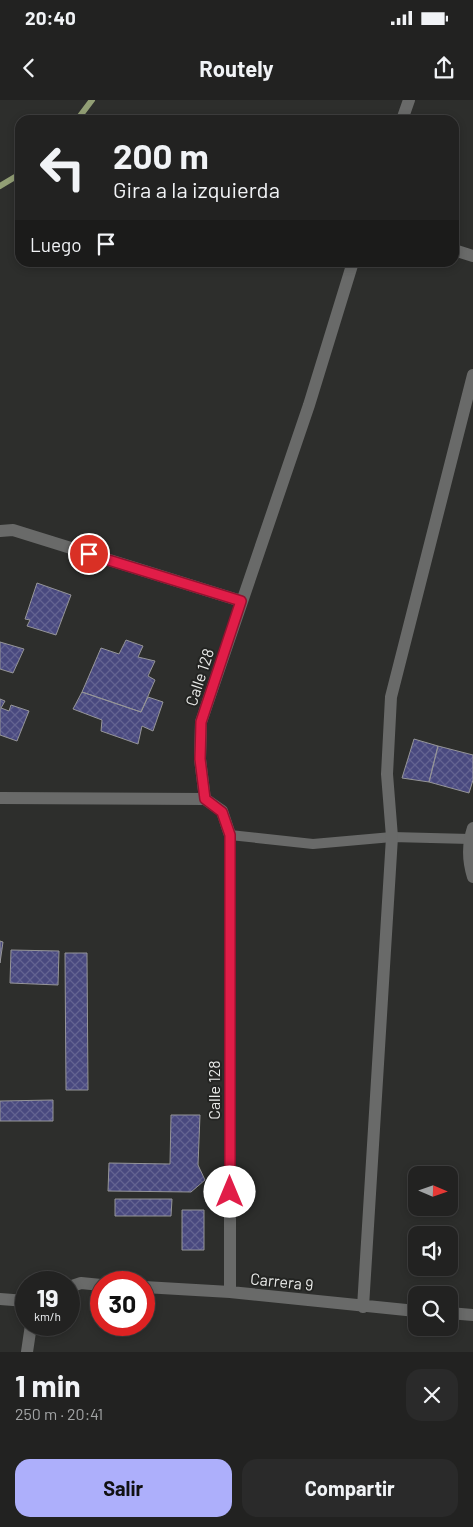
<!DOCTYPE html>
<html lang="es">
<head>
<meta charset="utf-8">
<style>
	body { margin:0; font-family:Barlow,sans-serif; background:#2a2a2a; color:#f1f3f6; height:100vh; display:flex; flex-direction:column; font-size:19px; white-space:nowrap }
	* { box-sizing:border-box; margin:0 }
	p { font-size:16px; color:#a2a4a5 }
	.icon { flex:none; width:28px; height:28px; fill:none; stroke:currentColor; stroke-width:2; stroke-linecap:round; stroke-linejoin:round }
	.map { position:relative; height:1252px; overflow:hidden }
	.sheet { display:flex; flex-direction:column; background:#222221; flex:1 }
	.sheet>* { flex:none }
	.banner { position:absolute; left:15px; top:15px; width:444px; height:152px; border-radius:15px; box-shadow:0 2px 8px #0003,0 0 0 1px #3f3f3f; background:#222221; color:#f1f3f6; overflow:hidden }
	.needle { width:32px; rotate:92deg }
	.controls { position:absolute; left:408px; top:1066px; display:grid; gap:10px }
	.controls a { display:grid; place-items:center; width:50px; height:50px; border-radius:10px; background:#222221; box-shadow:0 2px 8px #0003,0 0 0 1px #3f3f3f; font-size:25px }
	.speed { position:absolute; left:15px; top:1171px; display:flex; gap:10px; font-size:25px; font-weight:700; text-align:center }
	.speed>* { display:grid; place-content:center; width:65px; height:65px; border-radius:50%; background:#222221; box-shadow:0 2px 8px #0003,0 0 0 1px #3f3f3f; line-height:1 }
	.speed small { font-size:12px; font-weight:400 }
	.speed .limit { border:8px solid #d22; background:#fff; color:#111 }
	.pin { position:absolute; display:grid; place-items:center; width:42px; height:42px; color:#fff; margin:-21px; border:2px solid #fff; border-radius:50%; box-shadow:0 1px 5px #0007 }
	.me { position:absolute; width:55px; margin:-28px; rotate:0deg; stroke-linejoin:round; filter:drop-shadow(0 0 4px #0008) }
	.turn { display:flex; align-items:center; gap:18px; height:105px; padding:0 15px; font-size:22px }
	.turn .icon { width:65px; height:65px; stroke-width:2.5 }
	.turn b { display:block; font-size:35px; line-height:42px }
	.then { display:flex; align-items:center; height:48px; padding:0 15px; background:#0003; gap:10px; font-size:19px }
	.round { display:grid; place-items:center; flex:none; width:52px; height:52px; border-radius:15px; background:#2a2a2a }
	.summary { display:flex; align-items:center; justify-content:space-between; height:85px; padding:0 15px }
	h1 { font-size:30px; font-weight:700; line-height:38px }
	.cta { display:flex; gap:10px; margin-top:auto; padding:10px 15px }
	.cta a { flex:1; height:58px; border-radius:15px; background:#adaffb; color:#111; font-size:20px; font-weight:700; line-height:58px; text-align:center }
	.cta a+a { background:#2a2a2a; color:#f1f3f6 }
	.status { display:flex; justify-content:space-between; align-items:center; height:35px; padding:0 25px; background:#222221; direction:ltr }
	.status svg { height:14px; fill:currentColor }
	header { display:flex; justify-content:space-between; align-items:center; height:65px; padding:0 15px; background:#222221; font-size:22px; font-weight:700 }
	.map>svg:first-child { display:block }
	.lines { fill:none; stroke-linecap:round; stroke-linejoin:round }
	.stream { stroke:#929f75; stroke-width:6 }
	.building { fill:url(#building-cross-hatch); stroke:#959598 }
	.service { stroke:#696a69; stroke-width:10 }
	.minor { stroke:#696a69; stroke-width:12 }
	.route-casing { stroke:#92132f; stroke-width:12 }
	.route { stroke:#e11d48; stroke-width:9 }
	.labels { text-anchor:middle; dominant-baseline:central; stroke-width:4; stroke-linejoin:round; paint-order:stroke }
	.street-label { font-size:16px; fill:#eaebe9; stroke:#232422 }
</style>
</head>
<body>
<div class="status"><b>20:40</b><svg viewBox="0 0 49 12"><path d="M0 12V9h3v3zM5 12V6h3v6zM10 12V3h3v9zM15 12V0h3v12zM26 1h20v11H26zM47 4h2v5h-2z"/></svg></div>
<header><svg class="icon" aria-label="back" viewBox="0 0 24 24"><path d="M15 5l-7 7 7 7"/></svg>Routely<svg class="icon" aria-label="share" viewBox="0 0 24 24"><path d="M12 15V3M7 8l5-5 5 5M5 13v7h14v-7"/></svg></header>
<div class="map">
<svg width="473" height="1252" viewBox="0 0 473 1252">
	<defs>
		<pattern id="building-cross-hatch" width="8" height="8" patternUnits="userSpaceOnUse" patternTransform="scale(1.25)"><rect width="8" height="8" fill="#49497f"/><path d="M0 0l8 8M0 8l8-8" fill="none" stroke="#636391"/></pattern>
	</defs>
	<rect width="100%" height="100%" fill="#2d2e2c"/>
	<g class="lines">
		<path class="stream" d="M77,20l15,-20
			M0,86l20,-12"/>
	</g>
	<path class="building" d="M37,483l34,12 -15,40 -29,-9 3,-6 -5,-1z
		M126,540l17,6 -5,11 17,4 -7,15 7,4 -14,32 -59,-20 19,-44 18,6z
		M0,542l24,7 -11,24 -13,-4z
		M82,592l59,20 7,-15 15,5 -10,29 -11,-5 -4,18 -37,-13 1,-11 -29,-11z
		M0,599l5,2 -4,7 8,3 2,-6 18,6 -12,30 -17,-6z
		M414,639l24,7 -9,36 -27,-4z
		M438,646l35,9v25l-4,13 -40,-11z
		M0,841l3,1 -3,21z
		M11,850l48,1 -1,34 -48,-2z
		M65,853h22l1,137h-22z
		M53,1000v21h-53v-20z
		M171,1015h29l-2,50 7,15 -14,12 -83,-1 1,-28 61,1z
		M115,1099h57l-1,17h-56z
		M182,1110h22v40h-22z"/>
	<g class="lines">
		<path class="service" d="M230,735l83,9 79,-7 78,2"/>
		<path class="minor" d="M402,20l7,-20
			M454,150l19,6
			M0,431l13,-1 228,71
			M0,698l205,1
			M473,728c-5,15 -5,33 0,49
			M69,1187l12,-4 20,2
			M144,1187l86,5 186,19
			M230,1192v-457l-8,-24 -17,-12 -5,-40 1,-37 108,-317 44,-143
			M0,1199l26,2
			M363,1207l29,-470 -5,-63 4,-77 82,-322
			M449,1213l24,2
			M27,1252l4,-27"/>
	</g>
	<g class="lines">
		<g class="route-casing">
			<path id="route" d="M89,454l152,47 -40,121 -1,37 5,40 17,13 8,23v357"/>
		</g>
		<use href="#route" class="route"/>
	</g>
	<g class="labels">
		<g class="street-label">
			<text transform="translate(199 577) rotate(-72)">Calle 128</text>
			<text transform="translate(213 990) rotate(-90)">Calle 128</text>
			<text transform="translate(282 1181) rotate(6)">Carrera 9</text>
		</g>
	</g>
</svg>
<div class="controls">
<a><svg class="needle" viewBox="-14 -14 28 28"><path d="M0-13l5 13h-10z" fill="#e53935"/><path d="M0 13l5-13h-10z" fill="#a2a4a5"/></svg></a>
<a><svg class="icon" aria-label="sound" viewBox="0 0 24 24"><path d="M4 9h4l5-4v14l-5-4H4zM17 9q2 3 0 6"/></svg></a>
<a><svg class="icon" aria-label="search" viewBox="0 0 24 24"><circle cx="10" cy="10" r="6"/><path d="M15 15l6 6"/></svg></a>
</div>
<div class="speed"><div>19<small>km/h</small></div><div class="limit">30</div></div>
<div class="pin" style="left:89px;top:454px;background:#d93025"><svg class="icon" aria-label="arrive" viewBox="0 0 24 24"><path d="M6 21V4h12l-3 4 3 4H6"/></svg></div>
<svg class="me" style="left:230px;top:1092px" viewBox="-20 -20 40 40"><circle r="19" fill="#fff"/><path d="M0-13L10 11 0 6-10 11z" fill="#e11d48"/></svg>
<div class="banner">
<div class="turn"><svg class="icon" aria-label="left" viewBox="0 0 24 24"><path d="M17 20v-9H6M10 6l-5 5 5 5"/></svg><div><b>200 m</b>Gira a la izquierda</div></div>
<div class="then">Luego<svg class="icon" aria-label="arrive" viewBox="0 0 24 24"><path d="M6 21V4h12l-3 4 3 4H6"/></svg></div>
</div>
</div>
<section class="sheet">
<div class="summary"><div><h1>1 min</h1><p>250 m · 20:41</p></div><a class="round"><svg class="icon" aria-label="close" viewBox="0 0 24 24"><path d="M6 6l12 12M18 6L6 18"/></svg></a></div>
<div class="cta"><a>Salir</a><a>Compartir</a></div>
</section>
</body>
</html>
